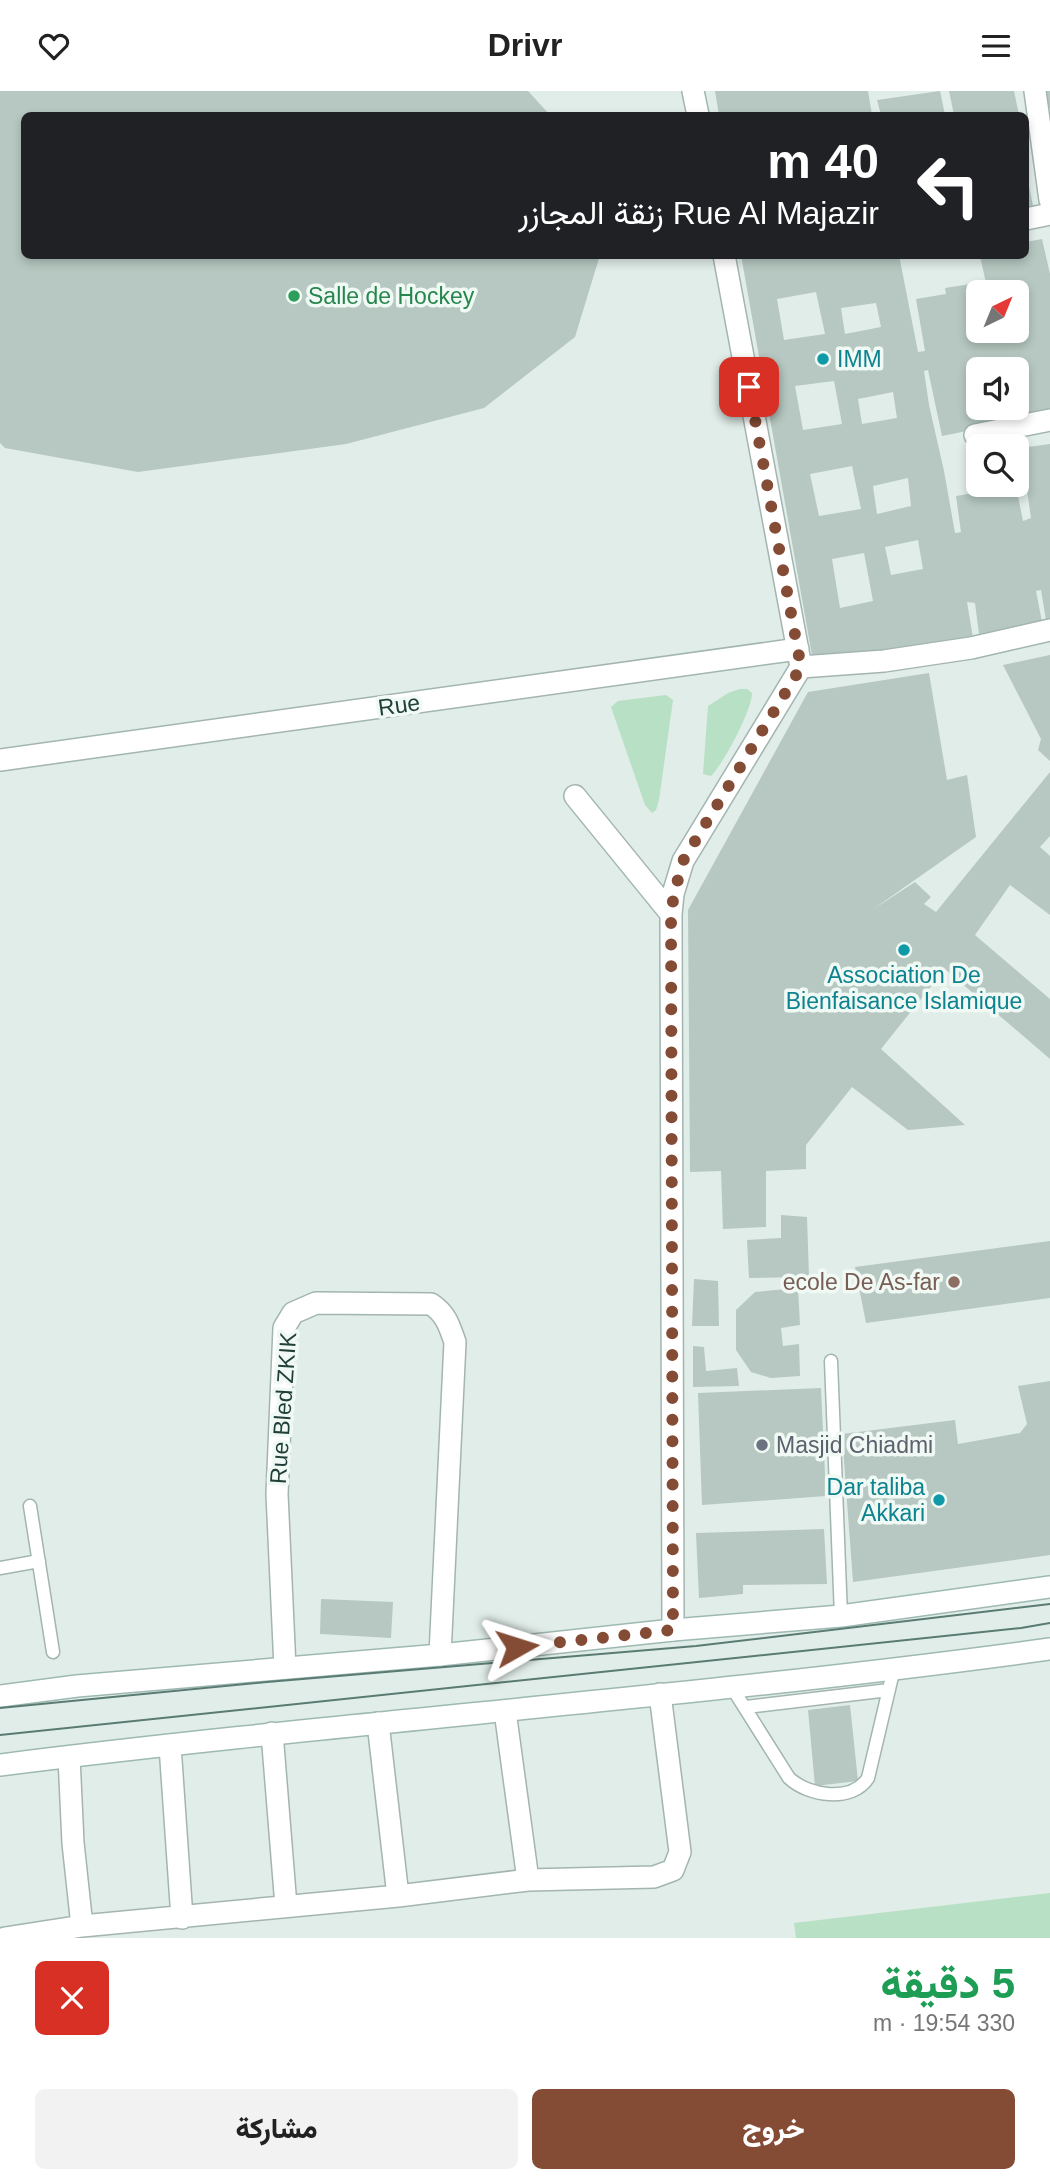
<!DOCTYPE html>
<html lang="ar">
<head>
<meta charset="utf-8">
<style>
	body { margin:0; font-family:Helvetica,Vazirmatn,sans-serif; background:#f2f2f2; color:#222; direction:rtl; height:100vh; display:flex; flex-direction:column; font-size:26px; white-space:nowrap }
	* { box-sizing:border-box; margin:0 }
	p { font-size:23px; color:#767676 }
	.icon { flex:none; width:38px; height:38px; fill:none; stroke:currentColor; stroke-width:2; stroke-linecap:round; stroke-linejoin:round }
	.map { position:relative; height:1847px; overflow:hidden; direction:ltr }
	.panel { display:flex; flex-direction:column; background:#fff; flex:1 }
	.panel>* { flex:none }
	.hud { position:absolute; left:21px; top:21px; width:1008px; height:147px; border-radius:10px; box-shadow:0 4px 10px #0003; direction:rtl; background:#202124; color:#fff; overflow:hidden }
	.needle { width:46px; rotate:43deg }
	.buttons { position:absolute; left:966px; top:189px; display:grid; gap:14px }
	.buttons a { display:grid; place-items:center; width:63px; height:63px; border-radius:10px; background:#fff; box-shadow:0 4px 10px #0003; font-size:35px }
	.pin { position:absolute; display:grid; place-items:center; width:60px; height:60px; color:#fff; margin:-30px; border-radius:14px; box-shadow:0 4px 10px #0006 }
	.me { position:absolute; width:77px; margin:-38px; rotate:84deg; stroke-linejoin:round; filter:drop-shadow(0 0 5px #0008) }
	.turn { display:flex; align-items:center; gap:24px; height:147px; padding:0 35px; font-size:32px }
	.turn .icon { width:91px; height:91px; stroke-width:2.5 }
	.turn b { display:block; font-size:49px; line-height:60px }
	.round { display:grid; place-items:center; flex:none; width:74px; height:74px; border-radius:10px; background:#f2f2f2 }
	.head { display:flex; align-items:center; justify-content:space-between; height:119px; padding:0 35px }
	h1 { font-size:42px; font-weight:800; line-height:52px; color:#1e9e55 }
	.action { display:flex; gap:14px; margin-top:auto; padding:14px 35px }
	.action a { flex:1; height:80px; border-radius:10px; background:#854c35; color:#fff; font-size:28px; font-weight:800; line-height:80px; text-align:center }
	.action a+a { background:#f2f2f2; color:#222 }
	header { display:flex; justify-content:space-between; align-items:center; height:91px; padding:0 35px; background:#fff; font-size:32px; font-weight:800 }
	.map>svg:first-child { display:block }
	.green { fill:#b7e0c4 }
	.building { fill:#b6c8c1; fill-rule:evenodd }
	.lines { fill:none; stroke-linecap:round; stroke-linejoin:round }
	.service-casing { stroke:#a3b5b0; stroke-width:15 }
	.minor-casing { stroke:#a3b5b0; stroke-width:24 }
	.secondary-casing { stroke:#9eb9b1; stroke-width:24 }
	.service { stroke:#fff; stroke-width:12 }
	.minor { stroke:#fff; stroke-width:21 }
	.secondary { stroke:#fff; stroke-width:21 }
	.tram { stroke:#5a7b73; stroke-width:2 }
	.route { stroke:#854c35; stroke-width:12; stroke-dasharray:0 21.6 }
	.leisure-dot { fill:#2e9e5b; stroke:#f1f9f5; stroke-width:2.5 }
	.culture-dot { fill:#0f9aa8; stroke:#f1f9f5; stroke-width:2.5 }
	.education-dot { fill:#8d6e63; stroke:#f1f9f5; stroke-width:2.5 }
	.worship-dot { fill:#6b7280; stroke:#f1f9f5; stroke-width:2.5 }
	.labels { text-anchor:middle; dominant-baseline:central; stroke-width:7; stroke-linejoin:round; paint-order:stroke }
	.leisure-label { font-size:23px; fill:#27864d; stroke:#f1f9f5; text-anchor:start }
	.culture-label { font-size:23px; fill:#0d838f; stroke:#f1f9f5; text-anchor:start }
	.street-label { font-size:23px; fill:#1f3f38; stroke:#f1f9f5 }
	.education-label { font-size:23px; fill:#785e54; stroke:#f1f9f5; text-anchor:end }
	.worship-label { font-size:23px; fill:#5b616d; stroke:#f1f9f5; text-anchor:start }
</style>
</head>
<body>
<header><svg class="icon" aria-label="menu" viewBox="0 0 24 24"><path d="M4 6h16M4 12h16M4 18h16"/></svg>Drivr<svg class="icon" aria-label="heart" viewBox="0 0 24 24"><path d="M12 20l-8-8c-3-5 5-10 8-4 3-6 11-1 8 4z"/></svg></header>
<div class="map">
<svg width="1050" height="1847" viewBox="0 0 1050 1847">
	<rect width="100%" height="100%" fill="#e1ede8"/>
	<path class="green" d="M740,598h7l5,4c0,17 -28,70 -41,83l-8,-2 5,-68 20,-13z
		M666,604l7,5 -14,100 -3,10 -4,3 -7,-8 -34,-98 7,-6z
		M1050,1802v45h-254l-2,-15z"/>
	<path class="building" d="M0,0h528l22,24h-526v140h576l-25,82 -91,71 -138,36 -208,28 -133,-24 -5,-5z
		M715,0h153l4,24h-153z
		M940,0l5,24h-64l-4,-15z
		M949,0h65l5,24h-65z
		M1046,0h4v17h-2z
		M1026,81l9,43 -9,3z
		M1042,148l8,35v142l-35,7 -4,-15h6v-39h-39v39h26l2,15 -64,13 -14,-66 -4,1 5,34 15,66 11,62 6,-1 -5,-36 60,-10 7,35 8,-3 -10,-70 29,-4v175l-4,1 -5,-30 -5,1 6,31 -63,12 -4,-31 -8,-1 6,36 -160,23 -72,-406h158l19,97 7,-1 -9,-52 30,-5 -1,-6 32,-5 1,48h8l2,11 11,-2 -2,-9h20v-39h-29l-8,-36 46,-1v-13zM816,201l9,42 -41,6 -7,-41zM876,212l5,24 -36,7 -4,-26zM834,290l8,43 -39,6 -8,-44zM893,301l4,26 -35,6 -4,-25zM852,375l9,43 -42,7 -9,-42zM908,387l3,28 -34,8 -4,-28zM918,449l5,29 -32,6 -6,-28zM864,462l9,48 -33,7 -8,-49z
		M1050,564v106l-12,-11 3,-11 -38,-74z
		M929,582l18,107 20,-5 9,62 -104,73 43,-28 16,15 -7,7 12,8 114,-140v64l-10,11 10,9v59l-40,-30 -35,50 75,64v60l-105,-90 -64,80 84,76 -57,5 -56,-43 -46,58v24l-40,2v56l-43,2 -2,-58 -31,1 -2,-262 120,-218z
		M781,1124l26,2 2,60 -60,1 -2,-38 34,-2z
		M1050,1150v57l-184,25 -11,-56z
		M694,1188l24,2 1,45h-27z
		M798,1197l2,37 -19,3 2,18 16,-2 1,32 -29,2 -20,-6 -15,-22v-40l19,-18z
		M693,1255l11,1 2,24 31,-3 2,18 -46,1z
		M1050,1290v174l-197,27 -11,-148 113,-14 3,24 62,-11 7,-9 -9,-38z
		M821,1297l5,108 -124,9 -4,-112z
		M824,1438l3,55 -84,1v9l-44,4 -3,-65z
		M321,1508l72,3 -2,36 -71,-4z
		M850,1614l8,76 -43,5 -7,-76z"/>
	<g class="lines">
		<g class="service-casing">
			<path id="service" d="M831,1270l10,255
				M30,1415l23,146
				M0,1477l39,-7
				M731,1595l58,92c19,18 63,25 79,0l26,-110
				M746,1616l143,-17"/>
		</g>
		<g class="minor-casing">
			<path id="minor" d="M693,0l5,24
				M1035,0l15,109
				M1026,128l24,-5
				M975,344l75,-15
				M801,576l83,-6 87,-13 79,-18
				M0,669l798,-111
				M575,705l96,118
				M673,1539l-2,-716 2,-20 10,-33 118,-194 -77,-412
				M285,1577l-8,-174 7,-166 9,-15 23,-10 115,1c15,10 18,21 24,38l-15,313
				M505,1620l23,169
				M378,1632l20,173
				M272,1642l14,173
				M170,1655l12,172
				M69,1666l4,86 9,83
				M5,1847l77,-12 316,-30 130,-16 126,-3 19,-7 7,-18 -20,-158"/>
		</g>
		<g class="secondary-casing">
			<path id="secondary" d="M0,1605l77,-10 363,-31 233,-25 168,-14 209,-29
				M0,1674c349,-44 701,-68 1050,-116"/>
		</g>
		<use href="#service" class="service"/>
		<use href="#minor" class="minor"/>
		<use href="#secondary" class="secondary"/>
		<path class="tram" d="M0,1617l267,-26 429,-36 354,-42
			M0,1644l1021,-107 29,-5"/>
	</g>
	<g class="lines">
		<path class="route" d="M517,1556l156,-17 -2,-716 3,-20 9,-33 118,-194 -52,-280"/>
	</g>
	<circle class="leisure-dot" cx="294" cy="205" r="7"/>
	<g class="culture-dot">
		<circle cx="823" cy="268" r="7"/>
		<circle cx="904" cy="859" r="7"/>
		<circle cx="939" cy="1409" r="7"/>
	</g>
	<circle class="education-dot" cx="954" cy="1191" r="7"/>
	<circle class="worship-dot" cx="762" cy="1354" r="7"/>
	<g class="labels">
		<g class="leisure-label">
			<text x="308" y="205">Salle de Hockey</text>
		</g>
		<g class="culture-label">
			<text x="837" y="268">IMM</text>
			<text x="904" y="884" text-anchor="middle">Association De<tspan x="904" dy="26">Bienfaisance Islamique</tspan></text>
			<text x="925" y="1396" text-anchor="end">Dar taliba<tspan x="925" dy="26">Akkari</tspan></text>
		</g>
		<g class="street-label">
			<text transform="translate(399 614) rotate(-8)">Rue</text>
			<text transform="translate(283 1317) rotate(-86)">Rue Bled ZKIK</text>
		</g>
		<g class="education-label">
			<text x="940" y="1191">ecole De As-far</text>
		</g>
		<g class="worship-label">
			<text x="776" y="1354">Masjid Chiadmi</text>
		</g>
	</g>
</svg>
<div class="buttons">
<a><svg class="needle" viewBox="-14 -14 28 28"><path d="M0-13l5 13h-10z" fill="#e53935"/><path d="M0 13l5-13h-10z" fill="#767676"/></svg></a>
<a><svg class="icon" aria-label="sound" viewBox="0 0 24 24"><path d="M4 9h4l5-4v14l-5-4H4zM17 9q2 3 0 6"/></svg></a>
<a><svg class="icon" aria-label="search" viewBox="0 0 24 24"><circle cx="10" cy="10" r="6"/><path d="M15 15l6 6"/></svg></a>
</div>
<div class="pin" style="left:749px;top:296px;background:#d93025"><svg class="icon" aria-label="arrive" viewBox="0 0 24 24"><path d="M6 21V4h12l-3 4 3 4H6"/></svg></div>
<svg class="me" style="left:517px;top:1556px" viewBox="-20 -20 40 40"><path d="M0-17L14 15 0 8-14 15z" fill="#854c35" stroke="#fff" stroke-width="4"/></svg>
<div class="hud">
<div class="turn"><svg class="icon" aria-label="left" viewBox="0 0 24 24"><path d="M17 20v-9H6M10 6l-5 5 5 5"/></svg><div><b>40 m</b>Rue Al Majazir زنقة المجازر</div></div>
</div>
</div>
<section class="panel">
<div class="head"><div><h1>5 دقيقة</h1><p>330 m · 19:54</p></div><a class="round" style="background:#d93025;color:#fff"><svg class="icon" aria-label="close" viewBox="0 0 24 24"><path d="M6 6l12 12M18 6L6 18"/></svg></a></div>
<div class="action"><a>خروج</a><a>مشاركة</a></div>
</section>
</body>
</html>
